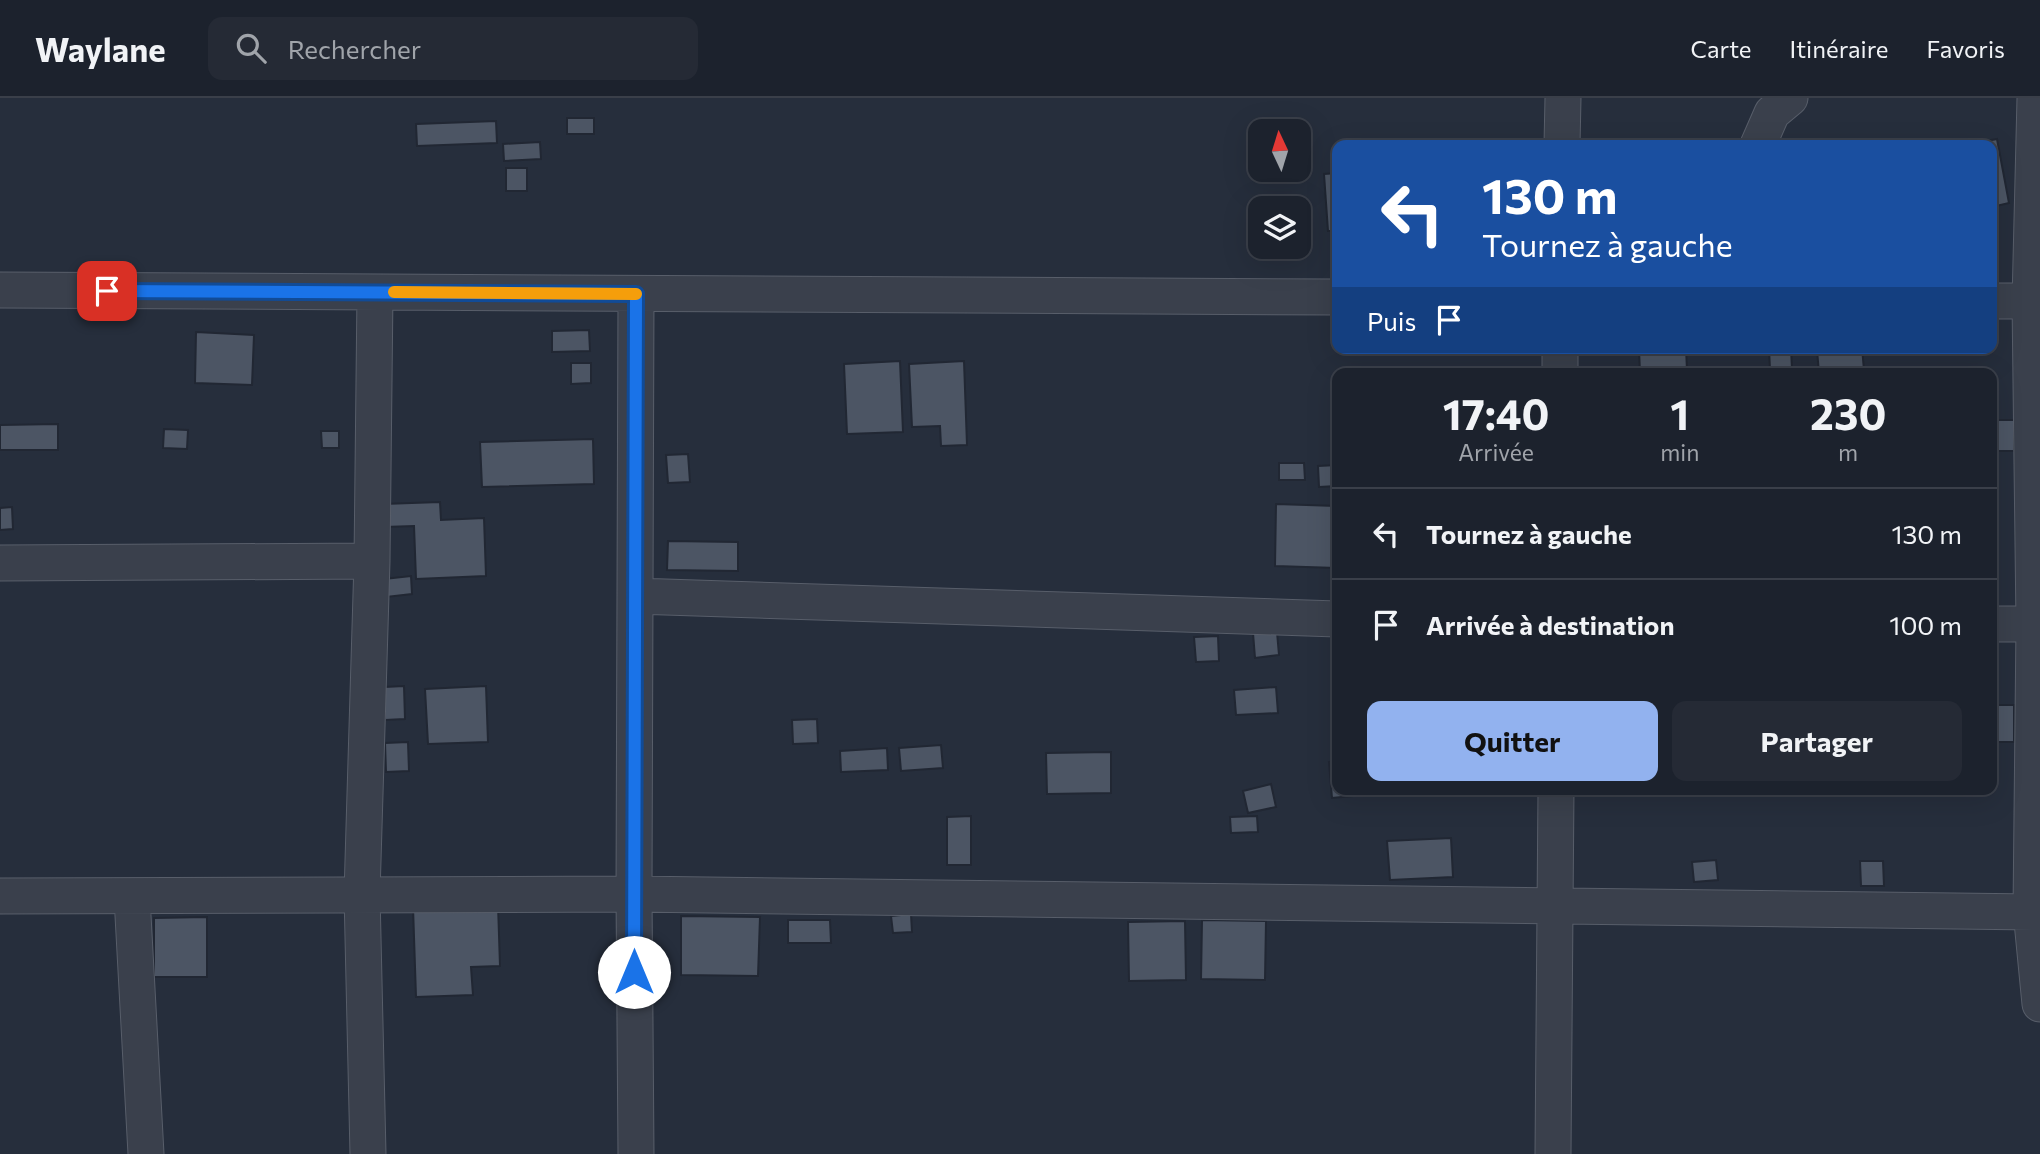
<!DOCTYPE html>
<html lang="fr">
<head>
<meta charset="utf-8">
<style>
	body { margin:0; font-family:Commissioner,sans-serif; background:#252a35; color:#f1f3f6; height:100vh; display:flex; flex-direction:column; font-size:26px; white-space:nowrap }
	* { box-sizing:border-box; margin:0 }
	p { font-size:23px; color:#a0a4aa }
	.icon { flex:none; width:38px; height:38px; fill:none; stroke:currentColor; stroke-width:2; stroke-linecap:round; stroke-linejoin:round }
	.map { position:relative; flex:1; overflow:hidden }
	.sheet { position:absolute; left:1332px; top:270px; width:665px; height:427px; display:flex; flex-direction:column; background:#1c222d; border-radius:14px; box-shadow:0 7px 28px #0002,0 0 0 2px #3a3f49 }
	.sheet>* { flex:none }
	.hud { position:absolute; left:1332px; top:42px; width:665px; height:214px; border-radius:14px; box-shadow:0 7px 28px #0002,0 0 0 2px #3a3f49; background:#1a4fa0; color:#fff; overflow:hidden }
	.needle { width:46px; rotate:356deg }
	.controls { position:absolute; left:1248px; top:21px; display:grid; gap:14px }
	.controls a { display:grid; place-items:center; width:63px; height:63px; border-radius:14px; background:#1c222d; box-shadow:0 7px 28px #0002,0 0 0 2px #3a3f49; font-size:35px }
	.pin { position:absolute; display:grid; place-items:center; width:60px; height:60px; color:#fff; margin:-30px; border-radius:14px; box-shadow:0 4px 10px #0006 }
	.me { position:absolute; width:77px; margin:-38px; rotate:0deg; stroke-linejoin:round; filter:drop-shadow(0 0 5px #0008) }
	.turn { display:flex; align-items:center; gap:24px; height:147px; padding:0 35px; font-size:32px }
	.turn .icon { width:91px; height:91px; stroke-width:2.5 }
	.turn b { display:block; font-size:49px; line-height:60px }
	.then { display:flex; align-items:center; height:66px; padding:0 35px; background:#0003; gap:14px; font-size:26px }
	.eta { display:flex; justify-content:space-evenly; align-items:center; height:119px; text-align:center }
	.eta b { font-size:42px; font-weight:700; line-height:49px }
	.action { display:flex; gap:14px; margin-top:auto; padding:14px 35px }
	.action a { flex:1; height:80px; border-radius:14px; background:#92b2ef; color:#111; font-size:28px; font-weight:700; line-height:80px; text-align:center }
	.action a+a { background:#252a35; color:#f1f3f6 }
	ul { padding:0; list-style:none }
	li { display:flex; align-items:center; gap:21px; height:91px; padding:0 35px; border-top:2px solid #3a3f49 }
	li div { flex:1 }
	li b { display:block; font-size:26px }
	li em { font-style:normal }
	header { display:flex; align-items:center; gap:42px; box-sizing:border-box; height:98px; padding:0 35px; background:#1c222d; border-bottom:2px solid #3a3f49 }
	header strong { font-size:33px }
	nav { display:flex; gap:38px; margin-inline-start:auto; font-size:24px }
	.search { width:490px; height:63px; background:#252a35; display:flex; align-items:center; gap:18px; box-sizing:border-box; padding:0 24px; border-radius:14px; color:#a0a4aa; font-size:26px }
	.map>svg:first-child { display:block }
	.building { fill:#4c5564; stroke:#212733; stroke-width:2 }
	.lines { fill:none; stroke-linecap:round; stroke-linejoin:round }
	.minor-casing { stroke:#585e6a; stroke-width:37 }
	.minor { stroke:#3a404c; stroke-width:35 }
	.route-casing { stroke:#114b97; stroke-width:18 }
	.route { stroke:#1a73e8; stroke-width:12 }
	.slow { stroke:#f59e0b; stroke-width:12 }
</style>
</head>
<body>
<header>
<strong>Waylane</strong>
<div class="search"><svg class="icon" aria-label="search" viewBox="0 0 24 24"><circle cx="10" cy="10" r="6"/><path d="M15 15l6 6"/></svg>Rechercher</div>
<nav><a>Carte</a><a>Itinéraire</a><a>Favoris</a></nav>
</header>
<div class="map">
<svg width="2040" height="1056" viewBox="0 0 2040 1056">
	<rect width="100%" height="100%" fill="#262e3c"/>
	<path class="building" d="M567,20h27v16h-27z
		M496,23l1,22 -80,3 -1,-22z
		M1997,41l12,64 -17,4v-62h-27z
		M540,44l1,17 -37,2 -1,-17z
		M506,70h21v23h-21z
		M1337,75v58h-9l-4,-57z
		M589,232l1,21 -38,1v-21z
		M196,234l58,3 -2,50 -57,-2z
		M1686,250l1,22 -47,3 -1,-24z
		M1769,250h22l1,21 -22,1z
		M1843,250h19l2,22 -45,3 -2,-23z
		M900,263l3,71 -56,2 -3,-70z
		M964,263l3,84 -26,1 -1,-20 -28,1 -3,-63z
		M571,265h20v20l-20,1z
		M1992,322h22v31h-22z
		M58,326v26h-58v-25z
		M164,331l24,1 -1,19 -24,-1z
		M321,333h18v17h-17z
		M593,341l1,45 -112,3 -2,-45z
		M688,356l2,28 -22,1 -2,-28z
		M1279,365h25l1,17h-26z
		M1337,367v21l-18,1 -1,-21z
		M440,404l1,18 43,-2 2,58 -70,3 -2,-53 -30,1 -1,-23z
		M1276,406l61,2v62l-62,-2z
		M12,409l1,22 -13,1v-22z
		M668,443l70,1v29l-71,-1z
		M411,478l1,18 -26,3 -2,-18z
		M1277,534l2,23 -24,3 -2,-25z
		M1218,538l1,25 -23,1 -2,-25z
		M404,588l1,33 -20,1 -1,-33z
		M486,588l2,56 -60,2 -3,-55z
		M1276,589l2,26 -42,2 -2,-25z
		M1992,607h22v37h-22z
		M817,621l1,24 -25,1 -1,-24z
		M408,644l1,29 -23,1 -1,-29z
		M941,647l2,23 -42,3 -2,-23z
		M887,650l1,22 -47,2 -1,-21z
		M1111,654v41l-64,1 -1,-41z
		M1337,663v28h14l1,7 -20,2 -3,-36z
		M1271,686l5,23 -28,6 -5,-22z
		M971,718v49h-24v-48z
		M1257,718l1,16 -27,1 -1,-16z
		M1451,740l2,39 -63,3 -3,-39z
		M1716,762l2,20 -24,2 -2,-20z
		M1860,763h23l1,25h-23z
		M498,806l2,62 -29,1 2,28 -57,2 -3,-90z
		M911,816l1,18 -19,1 -2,-17z
		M681,818l79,1 -2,59 -77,-1z
		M207,819v60h-53v-59z
		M788,822h42l1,23h-43z
		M1202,822l64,1 -1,59 -64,-1z
		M1185,823l1,59 -57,1 -1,-59z"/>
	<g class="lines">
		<g class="minor-casing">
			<path id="minor" d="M2035,0l-5,203 4,323 -3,287 9,93
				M1562,47l1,-47
				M1758,47l14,-32 18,-15
				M0,192l1337,7
				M1992,203h48
				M1560,275v-25
				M0,465l372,-2
				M635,498l702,23
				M1992,526h48
				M0,798l634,-2 1406,18
				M132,799l14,257
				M368,1056l-6,-260 10,-333 3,-269
				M636,1056l-2,-260 2,-600
				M1553,1056l3,-365"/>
		</g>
		<use href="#minor" class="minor"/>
	</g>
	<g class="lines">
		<g class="route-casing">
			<path id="route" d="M107,193l529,3 -2,678"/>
		</g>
		<use href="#route" class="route"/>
		<path class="slow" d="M394,194l242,2"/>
	</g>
</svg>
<div class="controls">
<a><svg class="needle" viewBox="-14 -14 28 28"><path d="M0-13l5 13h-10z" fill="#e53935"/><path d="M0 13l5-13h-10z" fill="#a0a4aa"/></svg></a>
<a><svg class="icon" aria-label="layers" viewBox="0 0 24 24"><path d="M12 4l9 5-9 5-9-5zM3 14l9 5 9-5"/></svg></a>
</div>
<div class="pin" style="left:107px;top:193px;background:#d93025"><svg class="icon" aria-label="arrive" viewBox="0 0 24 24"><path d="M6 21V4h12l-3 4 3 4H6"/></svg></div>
<svg class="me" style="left:634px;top:874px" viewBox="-20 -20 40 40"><circle r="19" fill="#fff"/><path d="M0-13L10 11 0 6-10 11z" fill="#1a73e8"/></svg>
<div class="hud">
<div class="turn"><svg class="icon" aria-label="left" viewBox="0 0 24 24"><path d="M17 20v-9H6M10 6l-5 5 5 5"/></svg><div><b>130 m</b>Tournez à gauche</div></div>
<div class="then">Puis<svg class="icon" aria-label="arrive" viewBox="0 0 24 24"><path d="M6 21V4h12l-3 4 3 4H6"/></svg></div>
</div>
<section class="sheet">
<div class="eta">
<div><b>17:40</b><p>Arrivée</p></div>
<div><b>1</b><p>min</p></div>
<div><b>230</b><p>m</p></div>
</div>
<ul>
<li><svg class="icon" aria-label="left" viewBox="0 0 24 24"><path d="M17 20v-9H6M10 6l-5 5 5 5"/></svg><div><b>Tournez à gauche</b></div><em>130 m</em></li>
<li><svg class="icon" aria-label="arrive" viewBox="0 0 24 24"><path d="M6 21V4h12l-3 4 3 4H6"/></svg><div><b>Arrivée à destination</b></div><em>100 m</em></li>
</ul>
<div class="action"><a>Quitter</a><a>Partager</a></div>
</section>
</div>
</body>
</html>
